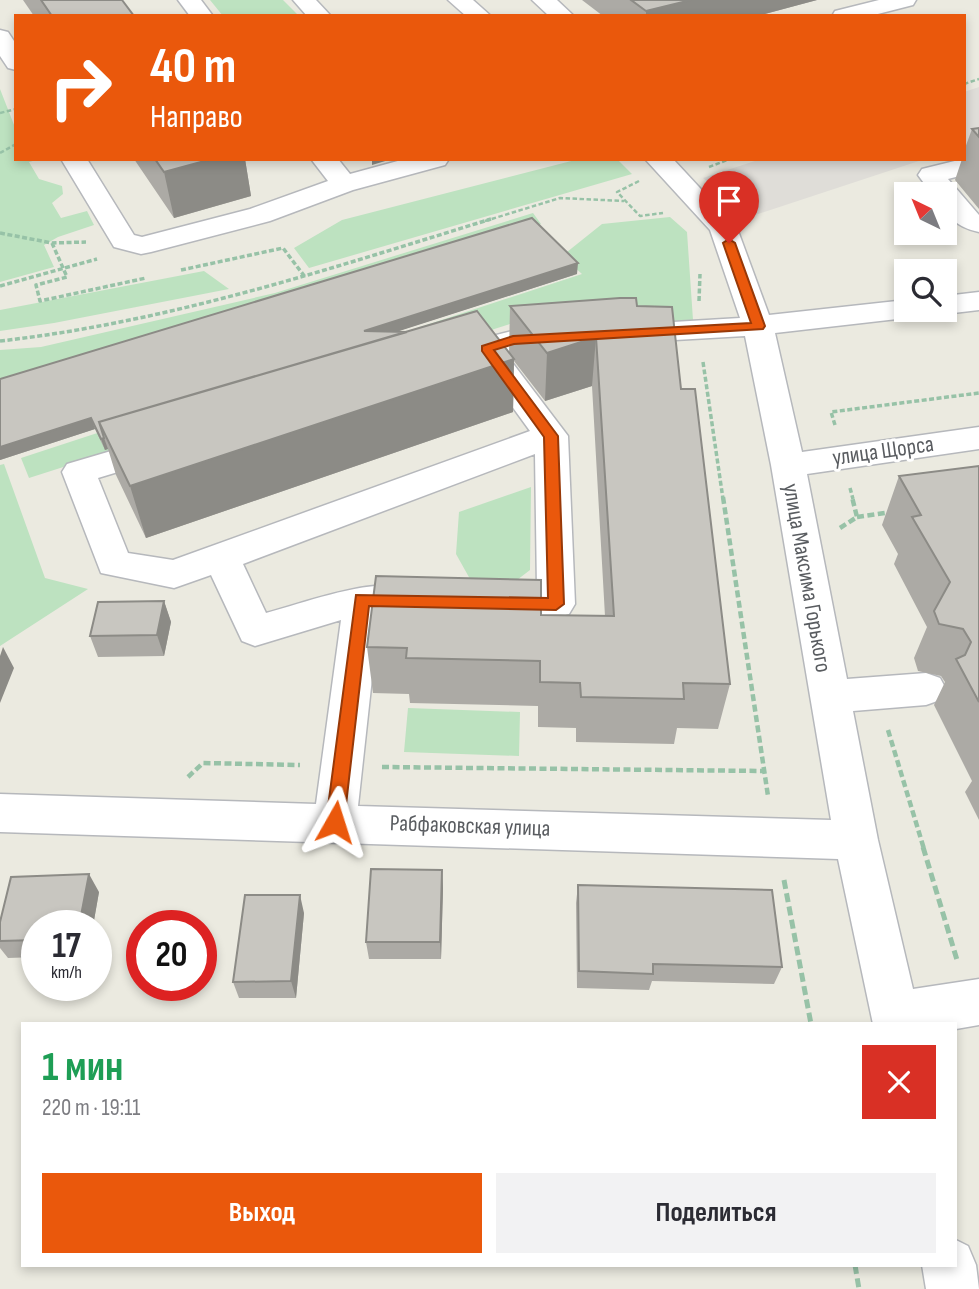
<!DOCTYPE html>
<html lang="ru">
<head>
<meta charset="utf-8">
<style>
	body { margin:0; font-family:"Sofia Sans Condensed",sans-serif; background:#f2f2f3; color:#2b2b33; height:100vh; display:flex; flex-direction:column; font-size:26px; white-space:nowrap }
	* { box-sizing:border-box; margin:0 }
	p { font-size:23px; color:#7c7c81 }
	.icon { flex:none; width:38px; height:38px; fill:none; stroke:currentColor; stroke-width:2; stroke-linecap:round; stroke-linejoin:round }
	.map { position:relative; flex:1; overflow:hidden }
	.details { position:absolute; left:21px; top:1022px; width:936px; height:245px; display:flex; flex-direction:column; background:#fff; border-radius:0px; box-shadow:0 4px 10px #0003 }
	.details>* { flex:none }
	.guide { position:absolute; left:14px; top:14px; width:952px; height:147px; border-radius:0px; box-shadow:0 4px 10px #0003; background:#ea580c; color:#fff; overflow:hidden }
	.needle { width:46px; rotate:317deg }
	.tools { position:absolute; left:894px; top:182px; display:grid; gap:14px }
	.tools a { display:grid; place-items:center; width:63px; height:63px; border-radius:0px; background:#fff; box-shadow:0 4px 10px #0003; font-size:35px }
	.speed { position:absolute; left:21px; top:910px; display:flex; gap:14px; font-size:35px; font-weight:700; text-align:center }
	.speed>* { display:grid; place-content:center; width:91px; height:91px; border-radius:50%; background:#fff; box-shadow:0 4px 10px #0003; line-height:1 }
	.speed small { font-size:18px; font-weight:400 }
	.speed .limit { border:10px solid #d22; background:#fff; color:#111 }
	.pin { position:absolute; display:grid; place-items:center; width:60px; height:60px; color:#fff; margin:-72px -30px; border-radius:50% 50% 50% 0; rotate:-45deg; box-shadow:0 0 7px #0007 }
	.pin .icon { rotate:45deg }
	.me { position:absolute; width:77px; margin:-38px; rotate:6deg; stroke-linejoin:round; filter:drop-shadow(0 0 5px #0008) }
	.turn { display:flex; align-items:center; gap:24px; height:147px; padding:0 21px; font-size:32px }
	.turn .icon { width:91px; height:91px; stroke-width:2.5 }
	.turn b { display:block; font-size:49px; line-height:60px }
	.round { display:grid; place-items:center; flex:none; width:74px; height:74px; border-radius:0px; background:#f2f2f3 }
	.summary { display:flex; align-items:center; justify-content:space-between; height:119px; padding:0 21px }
	h1 { font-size:42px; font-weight:700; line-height:52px; color:#1e9e55 }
	.cta { display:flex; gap:14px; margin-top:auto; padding:14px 21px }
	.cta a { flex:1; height:80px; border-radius:0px; background:#ea580c; color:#fff; font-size:28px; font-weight:700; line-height:80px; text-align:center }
	.cta a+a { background:#f2f2f3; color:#2b2b33 }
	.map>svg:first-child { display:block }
	.industrial { fill:#dfddd8 }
	.green { fill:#bde2c0 }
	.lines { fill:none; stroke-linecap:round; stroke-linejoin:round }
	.minor-casing { stroke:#b6b8bc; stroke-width:3 }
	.path-far3 { stroke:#97c2a7; stroke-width:2.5; stroke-dasharray:4.5 2.5; stroke-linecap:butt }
	.path-far2 { stroke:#97c2a7; stroke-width:3.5; stroke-dasharray:5 2.5; stroke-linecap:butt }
	.path-far1 { stroke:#97c2a7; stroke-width:4.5; stroke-dasharray:7 3.5; stroke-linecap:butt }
	.path { stroke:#97c2a7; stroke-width:5; stroke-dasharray:9 4.5; stroke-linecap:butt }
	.minor { fill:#fff; fill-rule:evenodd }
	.wall { fill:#acaaa5 }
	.shaded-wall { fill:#8c8b86 }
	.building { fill:#c8c6c0; stroke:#8c8b86; stroke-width:2 }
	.route { fill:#ea580c; stroke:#983908; stroke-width:2 }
	.labels { text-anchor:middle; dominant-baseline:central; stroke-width:6; stroke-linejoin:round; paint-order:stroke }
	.street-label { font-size:23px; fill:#595c60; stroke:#fff }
</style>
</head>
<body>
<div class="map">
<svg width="979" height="1289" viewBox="0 0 979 1289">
	<rect width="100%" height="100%" fill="#ebeae0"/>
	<path class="industrial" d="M979,87v54l-15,5v-54z
		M761,159h164l-179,59 -43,-40z"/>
	<path class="green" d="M210,0h73l16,16h-76z
		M0,89l16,41v29h24l-11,3 10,17 23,7 1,8 -11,9 9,15 26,-7 7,14 -36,12 -14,8 10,22 -54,15z
		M579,159h38l15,15 -323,94 -15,-20 48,-28z
		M533,213l8,11 -541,158v-32l41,-3 234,-54z
		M670,217l17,15 6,88 -88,8 -92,-5 -484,155 -8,-20 561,-184 -20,-18 40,-32z
		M204,271l25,18 -175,34 -54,8v-21z
		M4,464l41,114 43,11 -88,57v-181z
		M531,487l-1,83 -13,10 -47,-1 -14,-25 3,-42z
		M408,708l112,4 -1,44 -115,-4z"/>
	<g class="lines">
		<g class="minor-casing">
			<path id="minor" d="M178,0h23l12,16h-23z
				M293,0h23l15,16h-24z
				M448,0h25l18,16h-25z
				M532,0h25l17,16h-25z
				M879,0h37l-3,5 -43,11h-38l3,-5z
				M0,30l8,2 8,12v26l-8,-2 -8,-12z
				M979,155v16l-31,8 31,36v17c-22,-5 -34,-14 -34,-38h-13l-14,-19 4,-6z
				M61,159h26l47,76 8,2 108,-28 78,-28 -17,-22h27l12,15 55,-15h44l-4,6 -92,25 -83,31 -119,31 -10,2 -27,-7z
				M645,159h28l64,69 32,87 137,-15v10h14l-3,5 -11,3 -131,15 27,119 177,-25v22l-172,25 40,205 79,-6 14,5 6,11 -6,11 -14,5 -73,6 25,129 35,149 66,-10v46l-23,4v-5h-83l-35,-165 -838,-27v-38l316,10 25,-184 -86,26 -13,-5 -31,-66 -37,13 -73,-15 -39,-101 5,-8 95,-28 12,3 5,8 -5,8 -76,23 30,75 45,7 357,-129 -51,-70 -28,8 -11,-3 -5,-7 5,-7c42,-12 90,-33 134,-22l4,7 -4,7 -69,9 63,83 7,168 -6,10c-26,8 -68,7 -94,-1l-6,-10 6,-10 13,-4 49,1 -2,-136 -292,110 23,49c55,-15 115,-40 172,-22l6,10 -6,10 -13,4 -46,-1 -21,192 473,14 -60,-355 -26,-129 -122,7 -11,-2 -4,-7 4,-7 11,-2 117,-7 -30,-88z
				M979,292v18l-34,4 -12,-4h12v-14z
				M956,1240l12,6 8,19 3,24h-53l-4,-24h34z"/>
		</g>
		<path class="path-far3" d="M964,84l15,-5
			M0,113l16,-4
			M0,153l16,-9
			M709,167l21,-8
			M639,181l-22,11 23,24 23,-3
			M485,221l75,-23 64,3"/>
		<path class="path-far2" d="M0,233l52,10 34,-1
			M52,243l15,34 -31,8 4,16 106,-23
			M181,270l102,-22 22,29
			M0,286l97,-27
			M699,301l1,-27
			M0,341c169,-19 329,-72 491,-122
			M703,362l20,137
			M835,425l-4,-13 148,-19
			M850,488l3,11"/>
		<path class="path-far1" d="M723,497l45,299
			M857,517l34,-5
			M840,528l17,-11 -5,-20
			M888,730l36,119
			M382,767l381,4
			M188,777l15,-14 97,2"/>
		<path class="path" d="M923,847l34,113
			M784,880l27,144
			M855,1265l4,24"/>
		<use href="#minor" class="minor"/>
	</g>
	<path class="wall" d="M23,0h99l12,16h-100z
		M582,0h235l-60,16h-154z
		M979,128v81l-24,-29 7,-21h2v-8l8,-22z
		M134,159h111l6,37 -77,22z
		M577,274l-179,57 111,22 1,-47h127l44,83 49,295 -12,45 -41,-1 -3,16 -98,-2v-14l-38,-1v-21l-128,-3 -1,-9 -36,-1 -6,-46 174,-32 64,1 -13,-230 -47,15 -31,-40 -1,51 -367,126 -30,-63 -8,-26 -3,1 -10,-21 -95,31v-81z
		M979,466v354l-14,-28 7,-11 -38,-76 11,-23 -4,-6 -23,-5 -4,-13 13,-31 -33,-63 4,-10 -16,-29 17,-49z
		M164,601l7,21 -7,34 -66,1 -8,-21z
		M442,870l1,18 -2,71h-72l-3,-17z
		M578,885l204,82 -8,17 -122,-3 -3,9 -72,-2 -1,-85z
		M99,892l-6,34h-56v31l-29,1 -8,-10v-26z
		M304,913l-8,85h-57l-6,-16z"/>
	<path class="shaded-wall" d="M691,0h126l-60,16h-111v-5z
		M212,159h33l6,37 -77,22 -10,-46z
		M372,159h20l-20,6z
		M578,263l-1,11 -212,68 -1,-11z
		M596,337l-4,49 -47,15 2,-48z
		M514,359l-1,53 -367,126 -16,-52z
		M91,418l4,11 -95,31v-13z
		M104,438l4,11 -3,1 -4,-11z
		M164,601l7,21 -7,34 -7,-21z
		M3,647l11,21 -14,35v-47z
		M442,870l1,18 -2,71 -1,-17z
		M89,874l10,18 -6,34h-14z
		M300,895l4,18 -8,85 -5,-17z"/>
	<path class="building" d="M41,0h81l12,16h-82z
		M631,0h60l-45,11z
		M979,128v9l-7,-8z
		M155,159h57l-48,13z
		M532,218l46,45 -214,68 43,1 -308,90 5,16 -3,1 -10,-21 -91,29v-68z
		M620,298h16l1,8 35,1 9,82h14l35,295 -47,-1 1,16 -103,-2 -1,-14 -40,-1v-21l-134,-3 1,-10 -40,-1 9,-71 165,4v35l73,1 -18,-279 -49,16 -37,-47z
		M477,311l37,48 -384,127 -31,-64z
		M979,466v236l-23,-43 9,-4 6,-13 -8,-13 -24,-5 -5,-13 16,-29 -38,-65 9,-2 -22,-39z
		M164,601l-7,34 -67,1 8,-34z
		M371,869l71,1 -2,72h-74z
		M89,874l-10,52h-42v14l-37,1v-19l11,-45z
		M578,885l194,5 10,77 -129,-3v10l-74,-3z
		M245,895h55l-9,86 -58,1z"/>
	<path class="route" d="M729,239l6,4 30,83 -2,3 -249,15 -20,6 64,86 6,168 -8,6 -187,-4 -25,216 -9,8 -6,-3 -3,-5 30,-227 192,3 -4,-161 -62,-86v-5l31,-10 238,-13 -28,-80z"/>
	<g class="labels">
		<g class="street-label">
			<text transform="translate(883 451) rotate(-8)">улица Щорса</text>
			<text transform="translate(807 578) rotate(80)">улица Максима Горького</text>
			<text transform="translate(470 826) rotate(2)">Рабфаковская улица</text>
		</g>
	</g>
</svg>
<div class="tools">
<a><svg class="needle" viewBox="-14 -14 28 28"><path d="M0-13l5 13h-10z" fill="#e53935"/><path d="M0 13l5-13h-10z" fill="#7c7c81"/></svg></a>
<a><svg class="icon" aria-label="search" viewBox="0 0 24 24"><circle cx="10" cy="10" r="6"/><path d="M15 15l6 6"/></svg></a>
</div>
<div class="speed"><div>17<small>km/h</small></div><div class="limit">20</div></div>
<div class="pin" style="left:729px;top:243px;background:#d93025"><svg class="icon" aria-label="arrive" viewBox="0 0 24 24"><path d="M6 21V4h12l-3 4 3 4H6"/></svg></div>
<svg class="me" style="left:335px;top:822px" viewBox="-20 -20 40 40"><path d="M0-17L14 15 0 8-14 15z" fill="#ea580c" stroke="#fff" stroke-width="4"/></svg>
<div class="guide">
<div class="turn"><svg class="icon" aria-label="right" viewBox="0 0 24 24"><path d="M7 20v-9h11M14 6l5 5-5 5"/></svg><div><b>40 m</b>Направо</div></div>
</div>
<section class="details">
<div class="summary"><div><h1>1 мин</h1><p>220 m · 19:11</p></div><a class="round" style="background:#d93025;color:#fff"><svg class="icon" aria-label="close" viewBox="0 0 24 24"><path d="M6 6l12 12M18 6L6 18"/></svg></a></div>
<div class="cta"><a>Выход</a><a>Поделиться</a></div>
</section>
</div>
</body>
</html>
